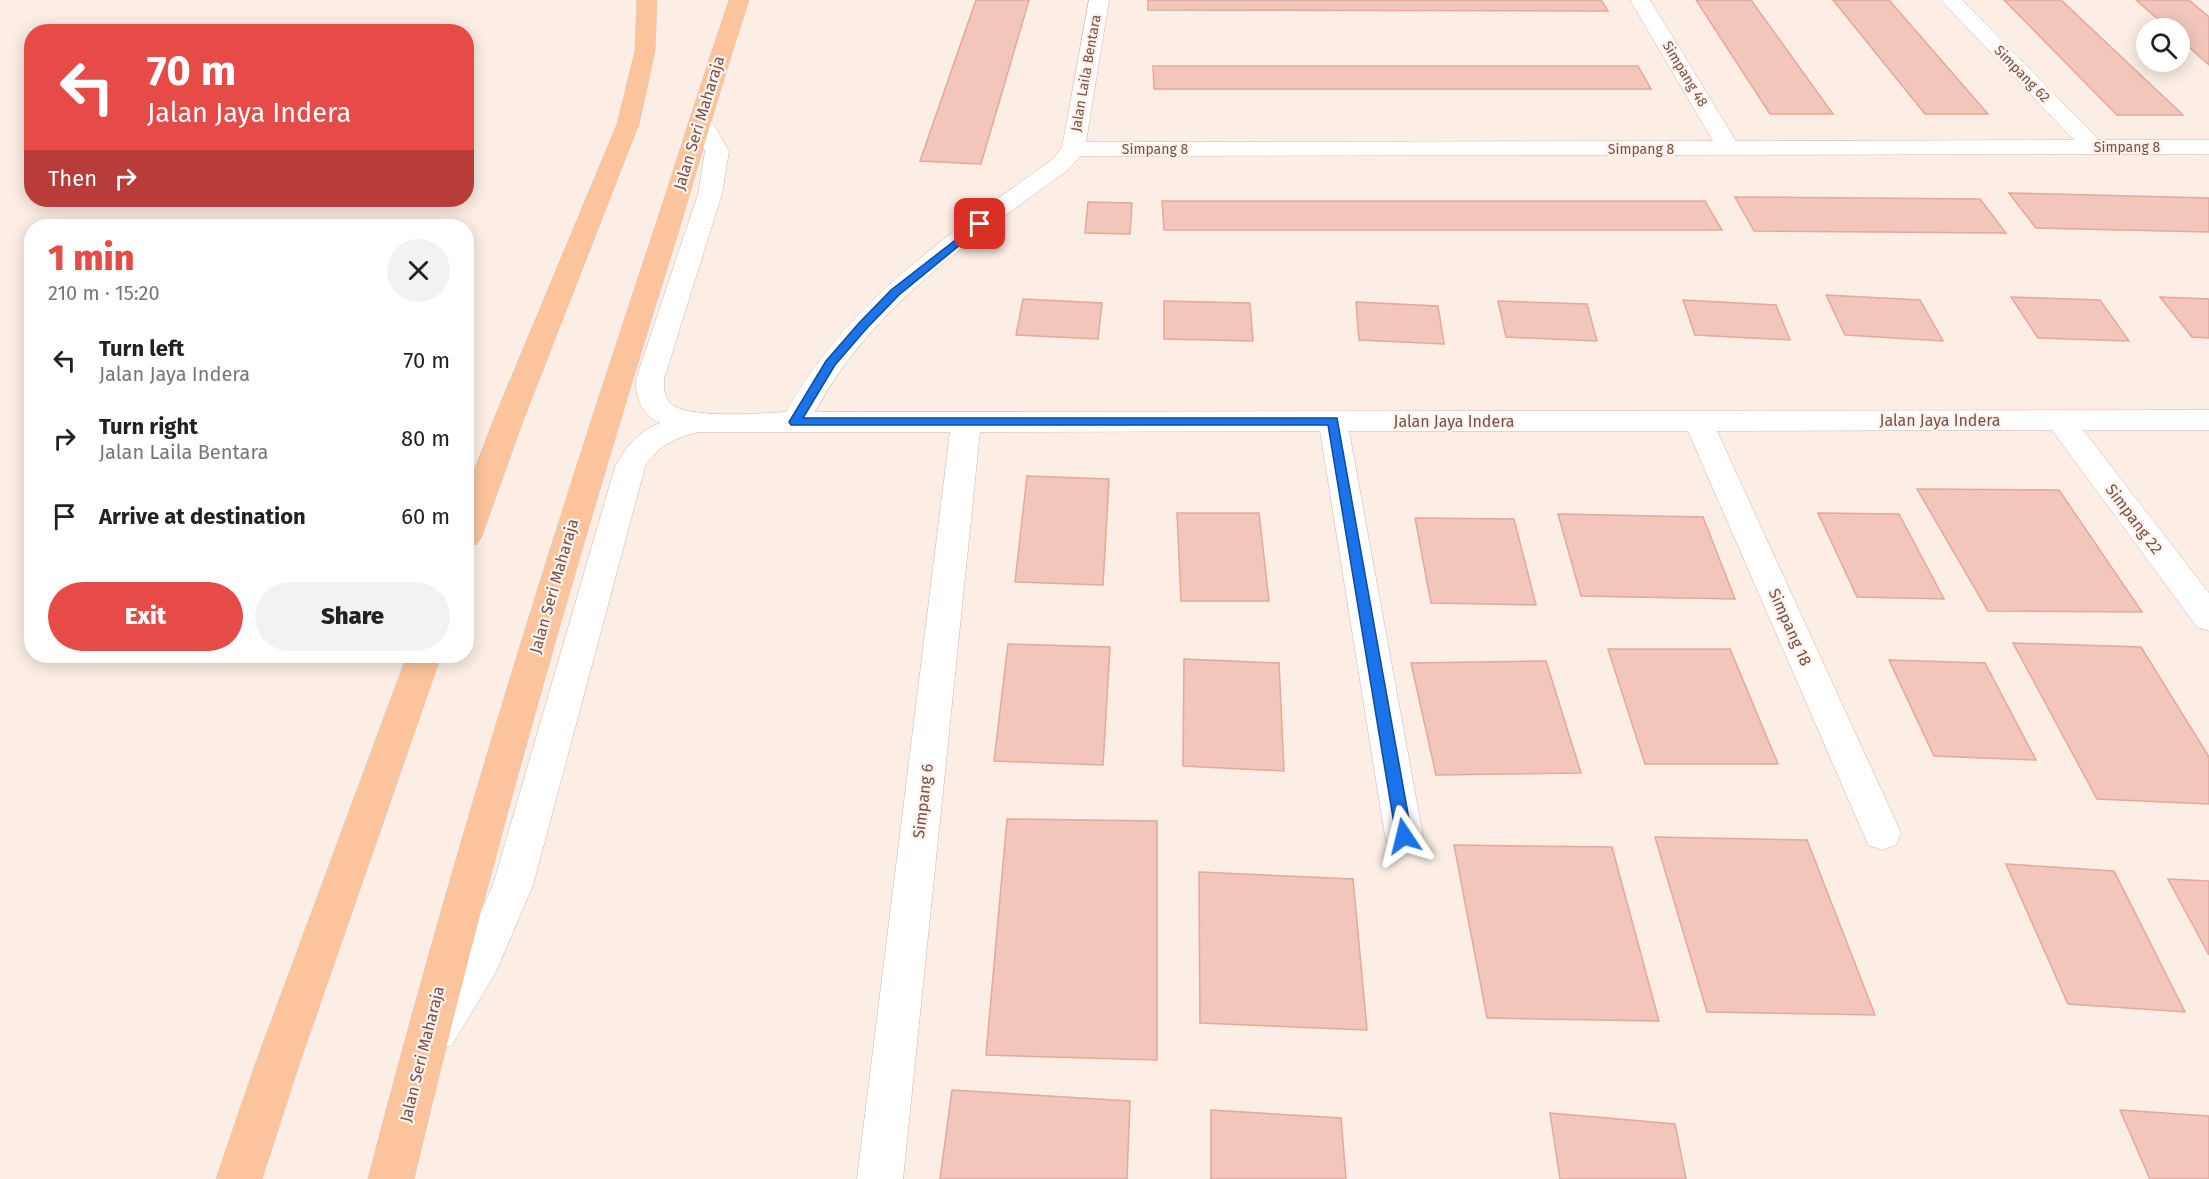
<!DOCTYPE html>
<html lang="en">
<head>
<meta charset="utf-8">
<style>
	body { margin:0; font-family:"Fira Sans",sans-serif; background:#f2f2f2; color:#222; height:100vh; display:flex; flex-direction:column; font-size:22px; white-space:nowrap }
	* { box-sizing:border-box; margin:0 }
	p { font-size:20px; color:#767676 }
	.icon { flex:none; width:33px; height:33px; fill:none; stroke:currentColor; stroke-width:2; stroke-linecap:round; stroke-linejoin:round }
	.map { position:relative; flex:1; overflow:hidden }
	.sheet { position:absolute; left:24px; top:219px; width:450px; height:444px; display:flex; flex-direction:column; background:#fff; border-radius:24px; box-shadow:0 3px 15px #0003 }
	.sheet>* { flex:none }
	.guide { position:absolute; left:24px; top:24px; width:450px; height:183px; border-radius:24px; box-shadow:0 3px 15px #0003; background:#e64b48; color:#fff; overflow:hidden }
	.tools { position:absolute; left:2136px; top:18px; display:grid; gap:12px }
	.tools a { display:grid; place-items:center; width:54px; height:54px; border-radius:50%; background:#fff; box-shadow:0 3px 15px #0003; font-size:30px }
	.pin { position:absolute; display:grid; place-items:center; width:51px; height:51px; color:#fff; margin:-26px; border-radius:12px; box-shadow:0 3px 9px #0006 }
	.me { position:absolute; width:66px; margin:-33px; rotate:350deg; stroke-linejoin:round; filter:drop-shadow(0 0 4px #0008) }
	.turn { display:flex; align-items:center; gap:21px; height:126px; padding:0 24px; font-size:27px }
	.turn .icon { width:78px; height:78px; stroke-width:2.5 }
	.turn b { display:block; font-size:42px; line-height:51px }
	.then { display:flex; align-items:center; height:57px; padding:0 24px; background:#0003; gap:12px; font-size:22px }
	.round { display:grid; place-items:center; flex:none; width:63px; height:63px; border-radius:32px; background:#f2f2f2 }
	.summary { display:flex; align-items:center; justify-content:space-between; height:102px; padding:0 24px }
	h1 { font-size:36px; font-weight:800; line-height:45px; color:#e64b48 }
	.primary-button { display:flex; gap:12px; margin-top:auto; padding:12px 24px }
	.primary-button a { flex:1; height:69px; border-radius:36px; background:#e64b48; color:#fff; font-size:24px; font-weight:800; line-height:69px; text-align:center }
	.primary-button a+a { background:#f2f2f2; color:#222 }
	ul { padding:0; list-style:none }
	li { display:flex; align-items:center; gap:18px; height:78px; padding:0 24px }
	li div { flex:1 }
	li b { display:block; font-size:22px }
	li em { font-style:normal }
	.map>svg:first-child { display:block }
	.building { fill:#f2c6bb; stroke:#e4a89c; stroke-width:1.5 }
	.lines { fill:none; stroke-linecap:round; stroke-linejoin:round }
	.minor-casing { stroke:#d0b5ad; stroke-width:1 }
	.major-casing { stroke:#d8cecc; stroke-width:1 }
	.minor { fill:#fff; fill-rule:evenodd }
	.major { fill:#fbc49c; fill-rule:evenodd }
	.route { fill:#1a73e8; stroke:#114b97; stroke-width:1.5 }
	.labels { text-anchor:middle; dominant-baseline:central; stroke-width:4.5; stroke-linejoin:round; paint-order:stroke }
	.far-street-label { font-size:14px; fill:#755049; stroke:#fff2ea }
	.street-label { font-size:16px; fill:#755049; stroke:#fff2ea }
</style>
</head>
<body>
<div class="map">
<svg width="2209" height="1179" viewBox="0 0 2209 1179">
	<rect width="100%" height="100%" fill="#fceee4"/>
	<path class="building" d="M976,0h53l-48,164 -61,-3z
		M1148,0h453l7,11 -460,-1z
		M1696,0h55l82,114h-63z
		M1833,0h56l99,114h-63z
		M2004,0h57l122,115h-66z
		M2136,0h53l20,17v48l-29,-26v-11h-12z
		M1153,66h485l13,23h-497z
		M2009,193l200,5v34l-173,-4z
		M1735,197l245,2 26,34 -252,-2z
		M1162,201h543l17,29h-558z
		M1088,202l44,1 -2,31 -45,-1z
		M1826,295l94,5 23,41 -98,-6z
		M2011,297l89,3 29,41 -91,-3z
		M2160,297l49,2v39l-17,-1z
		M1023,299l79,4 -4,36 -82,-4z
		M1683,300l93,5 14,35 -95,-5z
		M1164,301l86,2 3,38 -89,-2z
		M1498,301l89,3 10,37 -91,-4z
		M1356,302l82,4 6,38 -85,-4z
		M1027,476l82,3 -6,106 -88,-3z
		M1917,489l142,1 83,122 -154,-1z
		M1177,513h82l10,88h-88z
		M1818,513l81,1 45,85 -87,-2z
		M1558,514l145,3 32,82 -154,-3z
		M1415,518l99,1 22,86 -105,-2z
		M2013,643l128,4 68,110v47l-112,-5z
		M1008,644l102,3 -7,118 -109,-4z
		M1608,649h122l48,115h-133z
		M1184,659l95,4 5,108 -101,-5z
		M1889,660l96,3 51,97 -102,-4z
		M1546,661l35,112 -145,2 -25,-112z
		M1007,819l150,2v239l-171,-5z
		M1655,837l152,3 68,175 -168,-3z
		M1454,845l158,2 47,174 -172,-3z
		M2006,864l108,7 71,141 -117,-8z
		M1199,872l154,7 14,151 -167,-7z
		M2168,879l41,2v74z
		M952,1090l178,11 -3,78h-187z
		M1211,1110l130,8 5,61h-135z
		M2120,1110l89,6v63h-59z
		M1550,1113l125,11 11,55h-126z"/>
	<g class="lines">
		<g class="minor-casing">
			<path id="minor" d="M1089,0h20l-23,142 627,-1 -83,-141h20l86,141 338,-1 -133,-140h21l137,140h110v14l-1129,2 -11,13c-94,69 -198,137 -254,243l1394,-2v20h-126l126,163v38l-12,-4 -145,-197 -335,1 184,402 -5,12 -14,5 -14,-5 -5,-12 -175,-402h-339l74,405 -5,12 -14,5 -14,-5 -5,-12 -65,-405 -340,1 -77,747h-46l93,-747h-251c-22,5 -43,14 -54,35l-112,418 -37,87 -44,73 -15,6 -15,-6 -6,-15 6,-15 44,-71 27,-59 122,-418c11,-20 22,-35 45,-44 -18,-8 -25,-25 -24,-44l62,-185 7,-43 -15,-29 3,-5 8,-2 8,2 20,34 -7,43 -58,185c0,7 0,17 5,23 15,18 93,11 117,10 61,-111 166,-180 267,-253l9,-11z"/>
		</g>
		<g class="major-casing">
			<path id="major" d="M637,0h20l-2,51 -16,73 -116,297 -41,115 -5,8 -11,4v-56l27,-71 124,-297 18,-73z
				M729,0h20c-25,76 -47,153 -70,230 -98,314 -189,629 -265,949h-46c83,-320 181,-635 286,-949 25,-77 49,-154 75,-230z
				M407,656h34l-141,406 -38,117h-46l40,-117z"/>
		</g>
		<use href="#minor" class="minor"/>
		<use href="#major" class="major"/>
	</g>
	<path class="route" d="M980,221l5,3 -2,2 -84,69 -32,33 -32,37 -32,53h534l75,418 -2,5 -6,2 -5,-2 -3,-5 -68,-411h-537l-2,-3 37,-61 33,-38 32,-33z"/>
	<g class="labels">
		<g class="far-street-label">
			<text transform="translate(1086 73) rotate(-80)">Jalan Laila Bentara</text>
			<text transform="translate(1685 74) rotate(59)">Simpang 48</text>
			<text transform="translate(2022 74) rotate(46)">Simpang 62</text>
			<text x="2127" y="147">Simpang 8</text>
			<text x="1155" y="149">Simpang 8</text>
			<text x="1641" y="149">Simpang 8</text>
		</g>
		<g class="street-label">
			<text transform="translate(699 123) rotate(-73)">Jalan Seri Maharaja</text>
			<text x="1940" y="420">Jalan Jaya Indera</text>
			<text x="1454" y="421">Jalan Jaya Indera</text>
			<text transform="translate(2134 519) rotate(53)">Simpang 22</text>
			<text transform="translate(554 586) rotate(-74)">Jalan Seri Maharaja</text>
			<text transform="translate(1790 627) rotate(66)">Simpang 18</text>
			<text transform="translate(923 801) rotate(-83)">Simpang 6</text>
			<text transform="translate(422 1054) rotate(-76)">Jalan Seri Maharaja</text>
		</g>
	</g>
</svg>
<div class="tools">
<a><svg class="icon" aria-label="search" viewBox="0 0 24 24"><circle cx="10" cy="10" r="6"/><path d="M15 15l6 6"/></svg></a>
</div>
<div class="pin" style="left:980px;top:224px;background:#d93025"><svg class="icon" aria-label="arrive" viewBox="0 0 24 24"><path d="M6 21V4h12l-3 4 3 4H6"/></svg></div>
<svg class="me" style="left:1404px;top:836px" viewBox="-20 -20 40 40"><path d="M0-17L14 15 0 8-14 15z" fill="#1a73e8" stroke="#fff" stroke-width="4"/></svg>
<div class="guide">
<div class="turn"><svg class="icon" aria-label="left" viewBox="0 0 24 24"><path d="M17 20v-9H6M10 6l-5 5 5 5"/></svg><div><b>70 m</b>Jalan Jaya Indera</div></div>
<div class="then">Then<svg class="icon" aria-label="right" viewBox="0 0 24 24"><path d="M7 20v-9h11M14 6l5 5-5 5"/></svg></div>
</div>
<section class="sheet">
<div class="summary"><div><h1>1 min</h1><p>210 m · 15:20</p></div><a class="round"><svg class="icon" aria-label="close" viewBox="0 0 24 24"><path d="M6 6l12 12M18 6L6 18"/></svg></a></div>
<ul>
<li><svg class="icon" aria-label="left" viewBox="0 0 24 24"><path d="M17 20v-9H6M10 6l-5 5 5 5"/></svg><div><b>Turn left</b><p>Jalan Jaya Indera</p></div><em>70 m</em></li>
<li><svg class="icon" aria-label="right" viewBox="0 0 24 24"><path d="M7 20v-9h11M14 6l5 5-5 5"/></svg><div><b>Turn right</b><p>Jalan Laila Bentara</p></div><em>80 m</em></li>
<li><svg class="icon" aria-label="arrive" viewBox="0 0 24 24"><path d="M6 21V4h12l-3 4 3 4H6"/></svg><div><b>Arrive at destination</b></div><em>60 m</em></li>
</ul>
<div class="primary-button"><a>Exit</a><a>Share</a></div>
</section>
</div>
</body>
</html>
